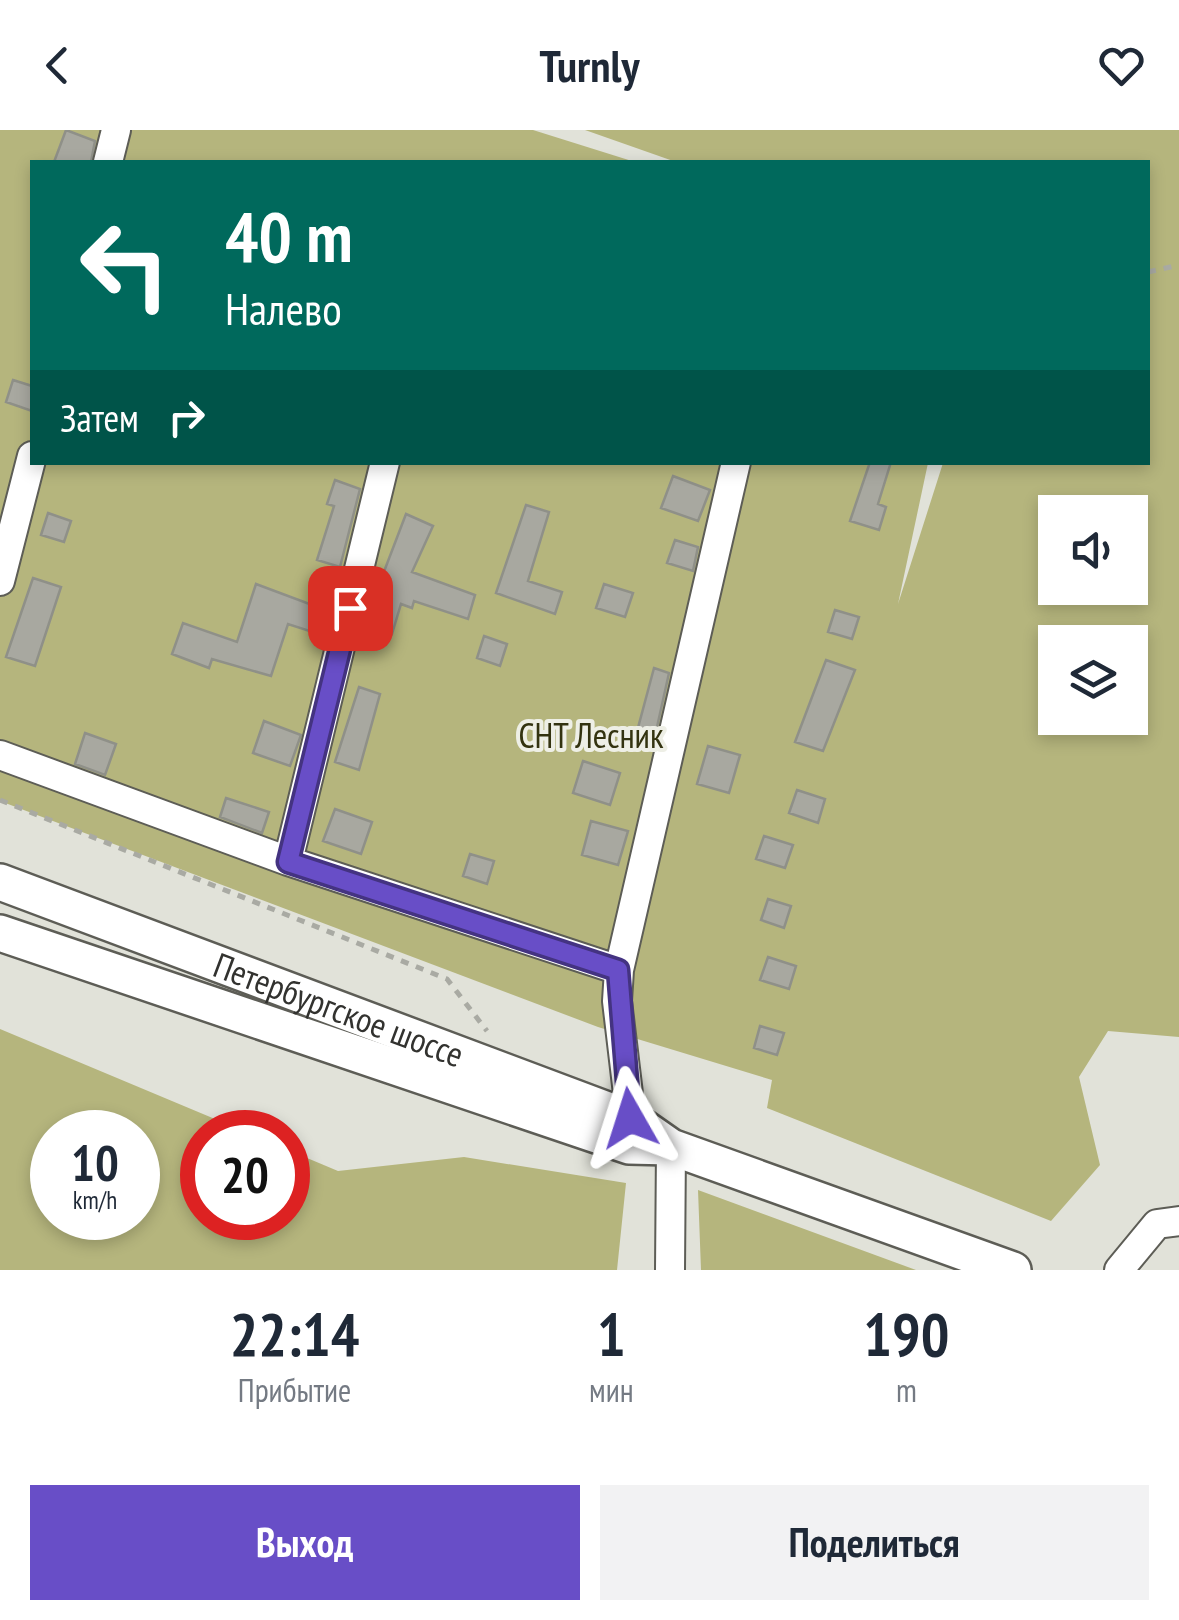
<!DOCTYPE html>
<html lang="ru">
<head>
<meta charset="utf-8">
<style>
	body { margin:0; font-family:"PT Sans Narrow",sans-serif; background:#f2f2f3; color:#1f2937; height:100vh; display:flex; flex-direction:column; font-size:38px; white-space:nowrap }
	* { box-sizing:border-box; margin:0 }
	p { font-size:32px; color:#747a83 }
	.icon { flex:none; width:55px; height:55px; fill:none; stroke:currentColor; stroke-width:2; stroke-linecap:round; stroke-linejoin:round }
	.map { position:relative; height:1140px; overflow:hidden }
	.side { display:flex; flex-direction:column; background:#fff; flex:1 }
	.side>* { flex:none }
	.banner { position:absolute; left:30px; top:30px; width:1120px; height:305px; border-radius:0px; box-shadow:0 5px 15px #0003; background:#00695c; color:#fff; overflow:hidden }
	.fabs { position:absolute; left:1038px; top:365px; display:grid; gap:20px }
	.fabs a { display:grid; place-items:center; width:110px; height:110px; border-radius:0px; background:#fff; box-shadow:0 5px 15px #0003; font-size:50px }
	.speed { position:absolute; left:30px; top:980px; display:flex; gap:20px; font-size:50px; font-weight:700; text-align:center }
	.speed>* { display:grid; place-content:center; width:130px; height:130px; border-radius:50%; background:#fff; box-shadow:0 5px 15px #0003; line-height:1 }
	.speed small { font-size:25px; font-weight:400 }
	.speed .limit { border:15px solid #d22; background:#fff; color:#111 }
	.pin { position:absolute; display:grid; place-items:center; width:85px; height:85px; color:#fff; margin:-42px; border-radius:20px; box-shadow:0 5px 15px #0006 }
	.me { position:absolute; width:110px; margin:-55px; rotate:354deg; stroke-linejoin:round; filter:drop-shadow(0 0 8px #0008) }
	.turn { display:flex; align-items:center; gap:35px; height:210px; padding:0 30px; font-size:45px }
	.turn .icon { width:130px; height:130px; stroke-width:2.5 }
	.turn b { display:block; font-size:70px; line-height:85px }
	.then { display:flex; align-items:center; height:95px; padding:0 30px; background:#0003; gap:20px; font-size:38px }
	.eta { display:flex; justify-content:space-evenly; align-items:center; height:170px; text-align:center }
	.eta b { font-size:60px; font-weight:600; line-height:70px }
	.button { display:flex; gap:20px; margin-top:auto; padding:20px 30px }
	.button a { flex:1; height:115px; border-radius:0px; background:#684ec7; color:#fff; font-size:40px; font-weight:600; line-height:115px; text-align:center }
	.button a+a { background:#f2f2f3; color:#1f2937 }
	header { display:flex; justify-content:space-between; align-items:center; height:130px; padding:0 30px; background:#fff; font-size:45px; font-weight:600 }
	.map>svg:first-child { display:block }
	.green { fill:#b5b57d; fill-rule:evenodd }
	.building { fill:#a8a8a0; stroke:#8f9088; stroke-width:2.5 }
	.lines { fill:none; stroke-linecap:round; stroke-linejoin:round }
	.minor-casing { stroke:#5d5d56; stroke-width:32 }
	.major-casing { stroke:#5d5d56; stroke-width:40 }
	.path { stroke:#a9aaa3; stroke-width:5; stroke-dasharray:8 8; stroke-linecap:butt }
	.minor { stroke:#fff; stroke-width:28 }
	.major { stroke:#fff; stroke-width:35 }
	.route-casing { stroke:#443381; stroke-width:25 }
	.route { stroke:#684ec7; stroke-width:18 }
	.labels { text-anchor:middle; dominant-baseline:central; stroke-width:8; stroke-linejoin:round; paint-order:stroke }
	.park-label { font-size:35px; fill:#333310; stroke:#eeefe6 }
	.street-label { font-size:35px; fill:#32322f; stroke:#eeefe6 }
</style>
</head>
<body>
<header><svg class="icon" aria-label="back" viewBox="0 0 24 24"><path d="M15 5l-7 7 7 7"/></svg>Turnly<svg class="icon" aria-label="heart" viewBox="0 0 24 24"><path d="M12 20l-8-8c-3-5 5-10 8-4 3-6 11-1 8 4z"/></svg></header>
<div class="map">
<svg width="1179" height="1140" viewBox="0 0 1179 1140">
	<rect width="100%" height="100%" fill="#e1e2d9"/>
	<path class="green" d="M0,0h533l102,32h-603v300l896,1 -30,141 45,-141 205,-1v-300h-472l-91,-32h594v907l-71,-6 -29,46 21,88 -49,56 -284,-113 5,-28 -174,-53 -598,-226zM1055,382h75v76h-75zM1055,512h75v76h-75z
		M0,899l246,103h-44v86h86v-68l50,21 126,-14 162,26 -9,87h-617zM52,1002h86v86h-86z
		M698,1060l218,80h-215z"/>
	<path class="building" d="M66,0l29,11 -4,21h-37z
		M13,250l19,6v25l-26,-9z
		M870,332h21l-13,42 8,3 -7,23 -29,-9z
		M673,346l37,14 -12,31 -37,-13z
		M335,350l25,9 -20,78 -23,-7 17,-54 -7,-2z
		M526,375l23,7 -21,69 34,11 -7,22 -59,-21z
		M48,383l23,8 -7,21 -23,-7z
		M406,384l27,12 -21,46 63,23 -7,24 -54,-18 -2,7 -11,-4 -9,30 -28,-10z
		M675,410l23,7 -5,24 -26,-8z
		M33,448l28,9 -26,79 -29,-9z
		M256,454l75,28 -6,24 -37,-12 -17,52 -59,-17 -3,9 -37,-14 11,-31 54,19z
		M604,454l29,9 -8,24 -29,-9z
		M835,480l24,7 -7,22 -24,-7z
		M484,506l23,8 -7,22 -23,-8z
		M826,530l29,10 -32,81 -28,-9z
		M654,538l15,5 -16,72 -18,-6z
		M359,557l21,7 -21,76 -24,-8z
		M264,591l37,14 -11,31 -37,-13z
		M85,603l31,11 -11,31 -30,-11z
		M708,616l32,9 -11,38 -32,-9z
		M583,631l37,12 -10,32 -37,-12z
		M797,660l28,9 -7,24 -29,-10z
		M226,668l43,14 -7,21 -42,-16z
		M335,679l37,13 -11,32 -38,-13z
		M591,691l37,10 -10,34 -36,-10z
		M764,706l29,9 -8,23 -29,-9z
		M470,724l24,7 -7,23 -24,-8z
		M768,769l23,7 -7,22 -23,-8z
		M768,827l28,9 -7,23 -29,-9z
		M760,896l24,7 -7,22 -23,-7z"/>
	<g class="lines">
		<g class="minor-casing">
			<path id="minor" d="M108,32l8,-32
				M0,451l32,-125
				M0,625l288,106 331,109 -2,31 14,118
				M288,731l97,-399
				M619,840l117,-508
				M670,1140l1,-123
				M1119,1140l38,-46 22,-3"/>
		</g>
		<g class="major-casing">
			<g id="major">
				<path id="s1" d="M0,752l631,237 40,28 342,123"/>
				<path d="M0,803l629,213 41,1"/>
			</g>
		</g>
		<path class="path" d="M1148,142l31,-7
			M0,670l447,179 40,52"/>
		<use href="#minor" class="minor"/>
		<use href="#major" class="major"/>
	</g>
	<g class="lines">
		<g class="route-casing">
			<path id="route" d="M350,478l-62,254 330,108 12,148"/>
		</g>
		<use href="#route" class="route"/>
	</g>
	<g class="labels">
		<g class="park-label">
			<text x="591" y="605">СНТ Лесник</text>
		</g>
		<g class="street-label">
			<text stroke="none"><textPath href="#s1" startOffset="362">Петербургское шоссе</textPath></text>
		</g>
	</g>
</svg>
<div class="fabs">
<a><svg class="icon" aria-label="sound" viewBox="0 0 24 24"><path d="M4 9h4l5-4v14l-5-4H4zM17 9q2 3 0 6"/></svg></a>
<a><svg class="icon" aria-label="layers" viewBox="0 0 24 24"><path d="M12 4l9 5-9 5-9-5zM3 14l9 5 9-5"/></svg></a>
</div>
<div class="speed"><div>10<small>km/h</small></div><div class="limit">20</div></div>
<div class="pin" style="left:350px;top:478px;background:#d93025"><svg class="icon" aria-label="arrive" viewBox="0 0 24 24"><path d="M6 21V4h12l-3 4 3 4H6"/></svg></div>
<svg class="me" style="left:630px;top:988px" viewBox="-20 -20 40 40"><path d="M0-17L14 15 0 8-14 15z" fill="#684ec7" stroke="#fff" stroke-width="4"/></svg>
<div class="banner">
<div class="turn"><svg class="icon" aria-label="left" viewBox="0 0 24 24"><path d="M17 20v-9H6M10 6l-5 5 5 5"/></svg><div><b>40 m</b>Налево</div></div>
<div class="then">Затем<svg class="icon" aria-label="right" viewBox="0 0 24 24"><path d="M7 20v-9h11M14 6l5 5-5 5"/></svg></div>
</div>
</div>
<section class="side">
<div class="eta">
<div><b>22:14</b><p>Прибытие</p></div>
<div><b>1</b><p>мин</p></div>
<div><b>190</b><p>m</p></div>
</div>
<div class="button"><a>Выход</a><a>Поделиться</a></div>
</section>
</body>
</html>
